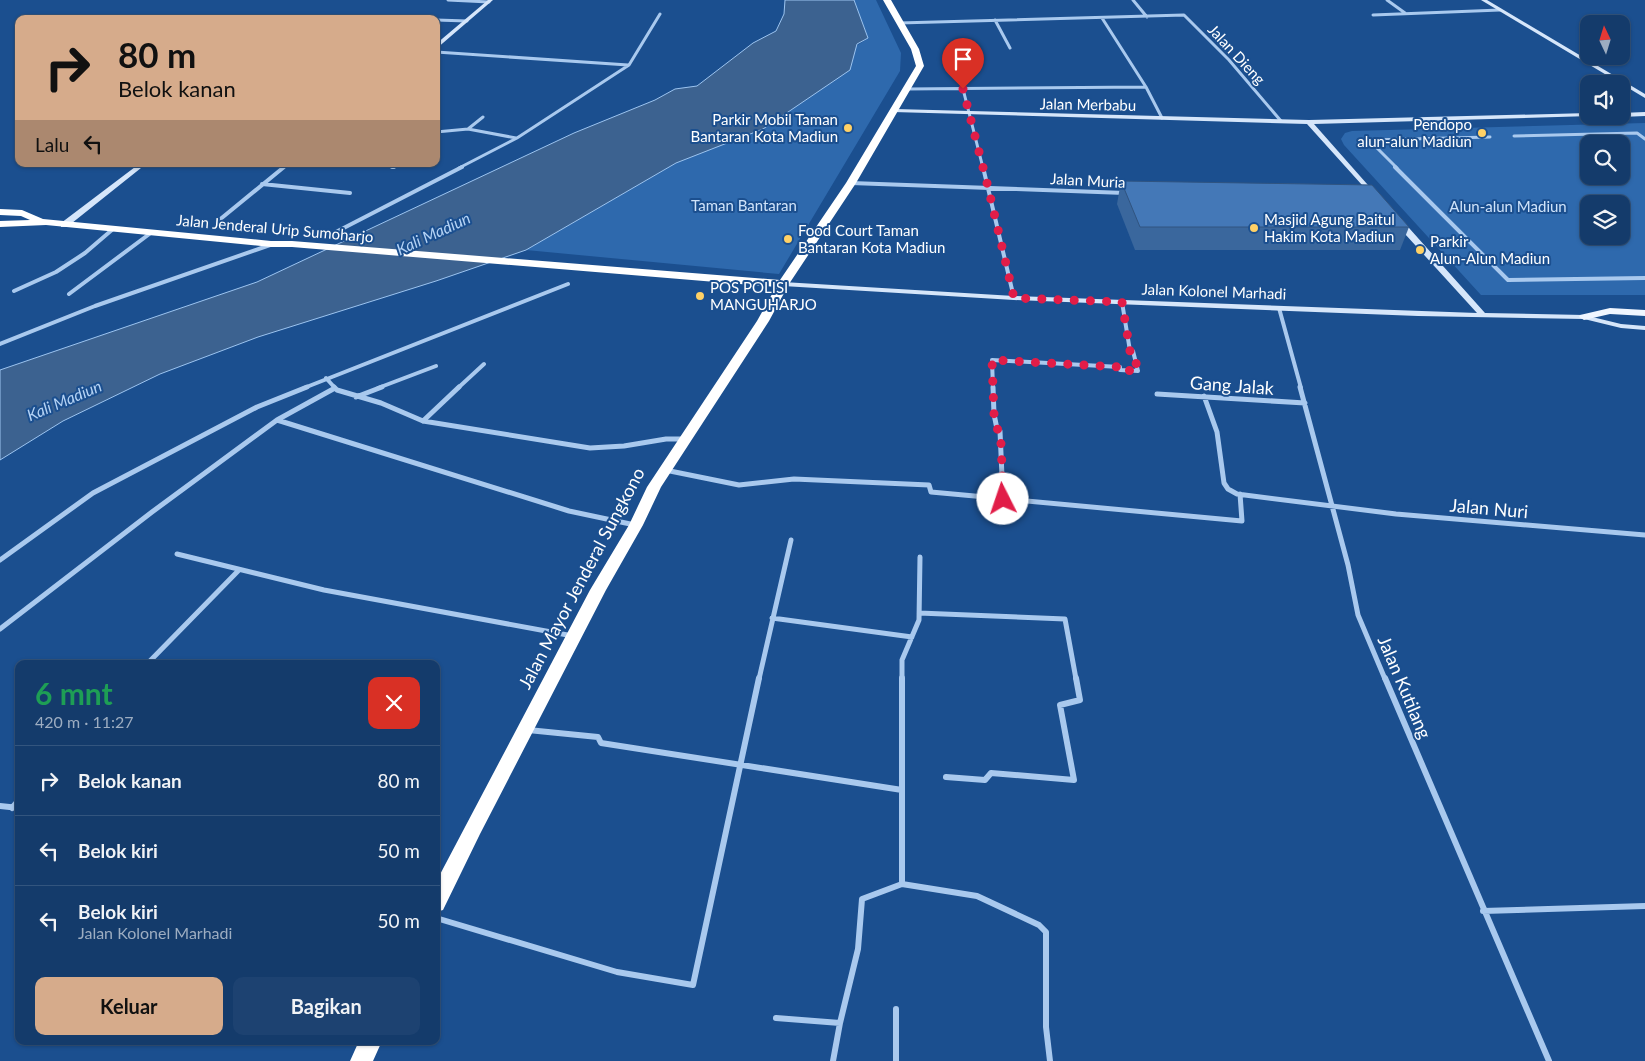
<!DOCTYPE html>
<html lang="id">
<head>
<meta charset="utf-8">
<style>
	body { margin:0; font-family:Lato,sans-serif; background:#1d4271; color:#f1f3f6; height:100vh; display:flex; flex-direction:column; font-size:19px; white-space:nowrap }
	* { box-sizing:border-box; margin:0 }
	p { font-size:16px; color:#9dadc1 }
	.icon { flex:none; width:28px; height:28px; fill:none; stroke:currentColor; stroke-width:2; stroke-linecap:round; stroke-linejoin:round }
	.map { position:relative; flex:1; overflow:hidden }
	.side { position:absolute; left:15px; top:660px; width:425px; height:385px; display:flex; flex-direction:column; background:#143b6b; border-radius:10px; box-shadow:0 1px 4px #0004,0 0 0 1px #33557e }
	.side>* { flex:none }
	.top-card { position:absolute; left:15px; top:15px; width:425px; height:152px; border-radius:10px; box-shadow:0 1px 4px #0004,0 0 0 1px #33557e; background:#d6ab8b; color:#111; overflow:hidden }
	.needle { width:32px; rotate:356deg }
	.buttons { position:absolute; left:1580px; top:15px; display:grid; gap:10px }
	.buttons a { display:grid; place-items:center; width:50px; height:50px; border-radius:10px; background:#143b6b; box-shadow:0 1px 4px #0004,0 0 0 1px #33557e; font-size:25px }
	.pin { position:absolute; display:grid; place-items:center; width:42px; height:42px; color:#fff; margin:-51px -21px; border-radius:50% 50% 50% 0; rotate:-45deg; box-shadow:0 0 5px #0007 }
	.pin .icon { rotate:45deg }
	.me { position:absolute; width:55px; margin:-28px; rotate:356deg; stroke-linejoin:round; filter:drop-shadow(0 0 4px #0008) }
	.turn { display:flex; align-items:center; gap:18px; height:105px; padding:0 20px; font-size:22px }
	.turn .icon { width:65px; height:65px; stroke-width:2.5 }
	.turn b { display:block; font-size:35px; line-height:42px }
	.then { display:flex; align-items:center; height:48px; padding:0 20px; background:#0003; gap:10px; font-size:19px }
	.round { display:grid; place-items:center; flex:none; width:52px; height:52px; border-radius:10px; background:#1d4271 }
	.overview { display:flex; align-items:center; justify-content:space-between; height:85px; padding:0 20px }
	h1 { font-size:30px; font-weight:700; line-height:38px; color:#1e9e55 }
	.button { display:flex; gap:10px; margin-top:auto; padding:10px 20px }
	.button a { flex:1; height:58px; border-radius:10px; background:#d6ab8b; color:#111; font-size:20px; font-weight:700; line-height:58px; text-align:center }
	.button a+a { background:#1d4271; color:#f1f3f6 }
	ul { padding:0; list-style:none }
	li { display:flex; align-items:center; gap:15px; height:70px; padding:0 20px; border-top:1px solid #33557e }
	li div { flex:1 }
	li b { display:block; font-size:19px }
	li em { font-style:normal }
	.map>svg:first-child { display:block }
	.green { fill:#2e69ad; fill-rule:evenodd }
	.water { fill:#3c6290; stroke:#9cc4f0 }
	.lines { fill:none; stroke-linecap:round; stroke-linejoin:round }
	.street-far3 { stroke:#a9c9ee; stroke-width:3 }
	.street-far2 { stroke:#a9c9ee; stroke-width:4 }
	.street-far1 { stroke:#a9c9ee; stroke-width:5 }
	.street { stroke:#a9c9ee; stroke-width:6 }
	.secondary { fill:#d6e6fa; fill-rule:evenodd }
	.primary { fill:#f0f6ff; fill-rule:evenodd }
	.highway { fill:#fff; fill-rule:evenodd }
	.wall { fill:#3a679d }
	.building { fill:#4478b7; stroke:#305480 }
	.route { stroke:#e11d48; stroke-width:9; stroke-dasharray:0 16.2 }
	.poi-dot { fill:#ffd166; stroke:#1b4f8f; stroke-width:2 }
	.labels { text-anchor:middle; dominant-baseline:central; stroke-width:4; stroke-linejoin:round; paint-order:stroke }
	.far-street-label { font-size:15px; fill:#fff; stroke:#1b4f8f }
	.far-poi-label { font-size:15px; fill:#fff; stroke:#1b4f8f; text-anchor:start }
	.far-park-label { font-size:15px; fill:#cfe3fa; stroke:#1b4f8f }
	.far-water-label { font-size:16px; font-style:italic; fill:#b5d3f5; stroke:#1b4f8f }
	.street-label { font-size:18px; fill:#fff; stroke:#1b4f8f }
</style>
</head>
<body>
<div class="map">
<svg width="1645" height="1061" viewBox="0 0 1645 1061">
	<rect width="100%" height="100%" fill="#1b4f8f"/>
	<path class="green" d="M854,0h22l25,53 -1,18 -121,203 -253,-24 150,-87 27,-12 165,-113z
		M1645,123v172h-164l-137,-150 -3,-6 4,-6 7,-2zM1589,144h32v32h-32zM1589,204h32v32h-32z"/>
	<path class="water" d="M785,0h69l14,38 -11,6 -7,26 -87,59 -87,34 -150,87 -90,31 -178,56 -98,37 -97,47 -63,39v-90l257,-88 317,-149 81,-33 20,-11 22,-3 56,-43 23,-12 8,-17z"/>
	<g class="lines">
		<path class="street-far3" d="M448,0l41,2
			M1133,0l14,17
			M1387,0l18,13
			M1373,15l127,-5
			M402,18l8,1
			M1102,18l44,69
			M436,20l31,1
			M995,20l15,28
			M899,23l285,-8 45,45 52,61
			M436,52l192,13
			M907,89l239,-2 16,31
			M963,89l20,79
			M468,129l15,-12
			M436,132l32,-3 48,9
			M1514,136l123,-3 8,6
			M378,164l16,3
			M282,168l5,-4
			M459,168l58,-30 112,-73 31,-51
			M1397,168l-28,-28 121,-3"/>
		<path class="street-far2" d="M392,167h2
			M983,167l31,131
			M1395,167l113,113 137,-2
			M851,183l274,10
			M262,184l88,9
			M218,221l66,-54
			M334,233l128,-66
			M14,291l42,-19 29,-19 28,-24
			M69,294l83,-62
			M1279,308l22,80
			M0,344l95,-38 175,-61
			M326,378l9,10
			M304,388l264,-104
			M378,388l58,-22
			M458,388l26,-24
			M993,388l-1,-28 128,7v3l18,1 -5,-20h-3l-8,-49"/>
		<path class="street-far1" d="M334,387l3,3 44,13 42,18 167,27 34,-2 42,-7h18
			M993,387l1,27 3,15 3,2 3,68
			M1300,387l48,178 10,50 27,64
			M1157,394l148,9
			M1204,396l13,36 7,51 4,6 9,5 159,20 249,21
			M356,397l26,-10
			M277,420l292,91 66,14
			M423,421l36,-34
			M665,470l74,15 55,-6 135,6 2,7 311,29 -2,-27
			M177,554l147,36 249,46
			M0,560l93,-67 164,-86 50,-20
			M919,613l146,6 11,60
			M772,618l140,19
			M0,629l152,-117 125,-92 58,-32
			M147,664l91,-93
			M759,679l32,-139
			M902,679v-19l17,-40 1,-63"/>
		<path class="street" d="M902,678v206
			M1385,678l164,383
			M528,730l70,7 3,6 301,47
			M946,777l39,3 6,-7 83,7 -14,-75 20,-5 -4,-22
			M0,806l19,2
			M12,808l7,-8
			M1483,911l162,-5
			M436,918l181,54 76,13 66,-307
			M896,1009v52
			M776,1018l64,5 -7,38
			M840,1023l18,-74 4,-50 40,-15 75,12 62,29 7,7v95l4,34"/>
		<path class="secondary" d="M488,0h5l-57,49v-5z
			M1481,0h6l158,94v4z
			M895,109l414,11 280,-7v3h2l-277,8 61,69v2h-4l-64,-71 -414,-12 -1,-1z
			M1645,112v4l-24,1 -2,-1h2v-3z
			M139,164h7l-79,63h-6v-4z
			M1395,219h6l84,94 99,2 37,9 24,2v4l-24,-2 -37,-9 -166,-3 -404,-16 -231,-14 -4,-2 4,-2 231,14 463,17 -82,-90z"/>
		<path class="primary" d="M1610,308l35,2v6l-35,-2 -26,6 -5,-3 1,-2z"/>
		<path class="highway" d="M883,0h8l28,49 5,17 -68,117 -67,101 -20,37 -108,166 -18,38 -37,65 -126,244 -37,76 -7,2v-30l154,-292 39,-65 18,-38 110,-166 19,-34 -484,-40h-21l-225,-22 -46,2v-6l30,-1 -9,-4 -21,-1v-6l22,1 21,9 228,22h21l488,39 66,-97 70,-117 -5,-17z
			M359,1041h23l-9,20h-23z"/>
	</g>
	<path class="wall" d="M1121,181l288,46 -9,23h-265l-18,-46z"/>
	<path class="building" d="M1121,181l251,4 37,42h-269z"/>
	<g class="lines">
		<path class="route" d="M963,89l25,98 26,111 108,4 8,49h3l5,20 -18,-1v-3l-128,-7 2,54 3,15 3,1c2,23 2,46 3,69"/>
	</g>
	<g class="poi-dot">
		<circle cx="848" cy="128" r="5"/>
		<circle cx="1482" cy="133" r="5"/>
		<circle cx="1254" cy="228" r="5"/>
		<circle cx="788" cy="239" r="5"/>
		<circle cx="1420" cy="250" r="5"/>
		<circle cx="700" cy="296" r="5"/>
	</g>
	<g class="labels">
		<g class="far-street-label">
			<text transform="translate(1237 54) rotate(47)">Jalan Dieng</text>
			<text transform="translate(1088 104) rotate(1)">Jalan Merbabu</text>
			<text transform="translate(1088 180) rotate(3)">Jalan Muria</text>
			<text transform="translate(275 228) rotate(5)">Jalan Jenderal Urip Sumoharjo</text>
			<text transform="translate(1214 291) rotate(2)">Jalan Kolonel Marhadi</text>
		</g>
		<g class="far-poi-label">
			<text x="838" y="119" text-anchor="end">Parkir Mobil Taman<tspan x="838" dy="17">Bantaran Kota Madiun</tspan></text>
			<text x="1472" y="124" text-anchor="end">Pendopo<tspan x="1472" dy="17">alun-alun Madiun</tspan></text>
			<text x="1264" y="219">Masjid Agung Baitul<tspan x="1264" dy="17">Hakim Kota Madiun</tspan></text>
			<text x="798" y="230">Food Court Taman<tspan x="798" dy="17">Bantaran Kota Madiun</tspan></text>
			<text x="1430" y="241">Parkir<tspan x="1430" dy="17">Alun-Alun Madiun</tspan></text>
			<text x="710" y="287">POS POLISI<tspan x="710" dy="17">MANGUHARJO</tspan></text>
		</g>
		<g class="far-park-label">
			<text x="744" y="205">Taman Bantaran</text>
			<text x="1508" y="206">Alun-alun Madiun</text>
		</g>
		<g class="far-water-label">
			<text transform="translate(433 233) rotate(-25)">Kali Madiun</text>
			<text transform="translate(64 400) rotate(-23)">Kali Madiun</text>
		</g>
		<g class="street-label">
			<text transform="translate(1232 385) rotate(4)">Gang Jalak</text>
			<text transform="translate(1489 508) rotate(5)">Jalan Nuri</text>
			<text transform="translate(581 578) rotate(-62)">Jalan Mayor Jenderal Sungkono</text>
			<text transform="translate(1405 687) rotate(67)">Jalan Kutilang</text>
		</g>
	</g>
</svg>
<div class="buttons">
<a><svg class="needle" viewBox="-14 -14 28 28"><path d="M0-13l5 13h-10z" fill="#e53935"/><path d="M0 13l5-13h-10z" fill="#9dadc1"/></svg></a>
<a><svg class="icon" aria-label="sound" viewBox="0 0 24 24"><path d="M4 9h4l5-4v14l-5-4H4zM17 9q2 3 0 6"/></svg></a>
<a><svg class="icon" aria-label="search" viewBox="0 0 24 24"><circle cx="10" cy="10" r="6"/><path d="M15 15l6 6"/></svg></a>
<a><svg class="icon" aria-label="layers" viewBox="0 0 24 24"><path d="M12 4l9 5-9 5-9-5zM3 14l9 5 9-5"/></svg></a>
</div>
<div class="pin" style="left:963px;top:89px;background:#d93025"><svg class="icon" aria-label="arrive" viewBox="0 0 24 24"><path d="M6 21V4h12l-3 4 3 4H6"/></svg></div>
<svg class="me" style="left:1003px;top:499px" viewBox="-20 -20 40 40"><circle r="19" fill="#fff"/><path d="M0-13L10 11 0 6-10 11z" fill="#e11d48"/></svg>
<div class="top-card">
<div class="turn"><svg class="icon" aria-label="right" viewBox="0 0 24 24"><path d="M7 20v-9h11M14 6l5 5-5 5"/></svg><div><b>80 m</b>Belok kanan</div></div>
<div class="then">Lalu<svg class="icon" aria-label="left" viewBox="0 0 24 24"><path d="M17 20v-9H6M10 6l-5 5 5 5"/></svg></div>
</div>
<section class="side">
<div class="overview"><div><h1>6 mnt</h1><p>420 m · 11:27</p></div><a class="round" style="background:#d93025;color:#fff"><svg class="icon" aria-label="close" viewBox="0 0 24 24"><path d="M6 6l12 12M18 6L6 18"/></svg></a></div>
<ul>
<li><svg class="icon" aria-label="right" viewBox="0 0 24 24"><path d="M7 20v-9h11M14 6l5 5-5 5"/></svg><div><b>Belok kanan</b></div><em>80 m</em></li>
<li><svg class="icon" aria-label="left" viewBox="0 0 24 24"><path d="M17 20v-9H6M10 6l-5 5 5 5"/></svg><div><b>Belok kiri</b></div><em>50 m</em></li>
<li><svg class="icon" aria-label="left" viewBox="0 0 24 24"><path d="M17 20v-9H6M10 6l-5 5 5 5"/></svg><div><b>Belok kiri</b><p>Jalan Kolonel Marhadi</p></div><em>50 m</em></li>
</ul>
<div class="button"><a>Keluar</a><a>Bagikan</a></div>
</section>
</div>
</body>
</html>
